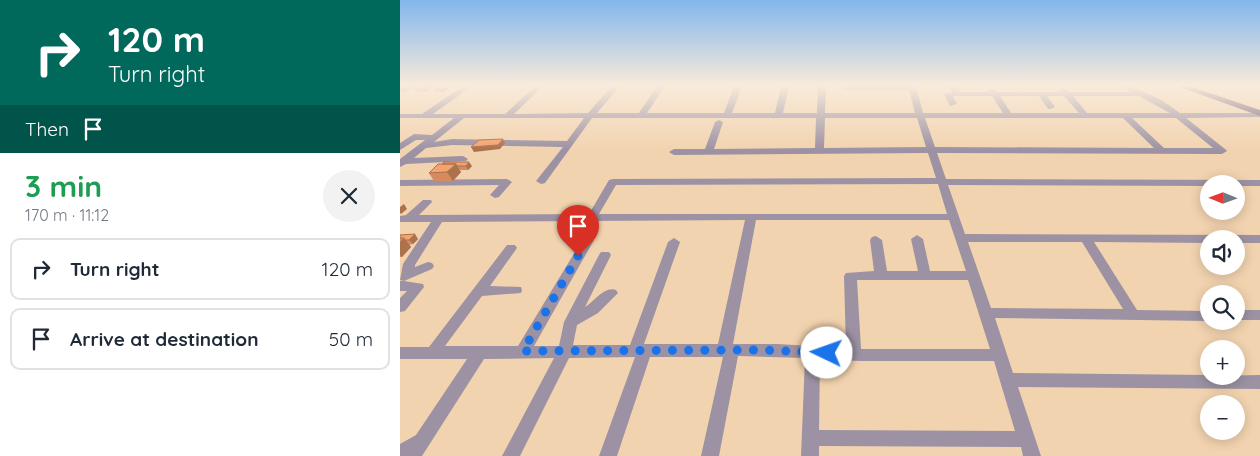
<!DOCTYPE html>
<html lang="en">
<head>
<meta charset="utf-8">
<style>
	body { margin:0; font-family:Quicksand,sans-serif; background:#f2f2f3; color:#1f2937; height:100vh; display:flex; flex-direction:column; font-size:19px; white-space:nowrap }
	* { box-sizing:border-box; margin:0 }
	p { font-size:16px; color:#747a83 }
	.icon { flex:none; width:28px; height:28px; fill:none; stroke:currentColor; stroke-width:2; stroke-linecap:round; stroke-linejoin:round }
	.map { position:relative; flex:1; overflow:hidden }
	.drawer { display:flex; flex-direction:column; background:#fff; width:400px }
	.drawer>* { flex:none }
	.top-card { background:#00695c; color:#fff; overflow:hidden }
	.needle { width:32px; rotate:271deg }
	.fabs { position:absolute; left:800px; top:175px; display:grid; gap:10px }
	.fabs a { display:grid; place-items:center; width:45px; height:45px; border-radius:50%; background:#fff; box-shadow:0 2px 12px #0003; font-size:25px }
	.pin { position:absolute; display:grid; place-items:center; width:42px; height:42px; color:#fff; margin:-51px -21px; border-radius:50% 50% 50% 0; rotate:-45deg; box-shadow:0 0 5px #0007 }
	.pin .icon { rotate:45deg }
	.me { position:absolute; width:55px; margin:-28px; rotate:273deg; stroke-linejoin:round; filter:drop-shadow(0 0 4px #0008) }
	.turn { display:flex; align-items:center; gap:18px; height:105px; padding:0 25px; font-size:22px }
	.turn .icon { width:65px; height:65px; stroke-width:2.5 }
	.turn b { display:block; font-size:35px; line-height:42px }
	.then { display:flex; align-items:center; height:48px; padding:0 25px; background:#0003; gap:10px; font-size:19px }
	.round { display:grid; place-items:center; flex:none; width:52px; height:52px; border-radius:26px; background:#f2f2f3 }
	.summary { display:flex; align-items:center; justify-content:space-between; height:85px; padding:0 25px }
	h1 { font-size:30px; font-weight:700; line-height:38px; color:#1e9e55 }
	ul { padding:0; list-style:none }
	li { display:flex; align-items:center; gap:15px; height:62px; margin:0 10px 8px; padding:0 15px; border:2px solid #e0e1e3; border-radius:10px }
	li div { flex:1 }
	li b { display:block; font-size:19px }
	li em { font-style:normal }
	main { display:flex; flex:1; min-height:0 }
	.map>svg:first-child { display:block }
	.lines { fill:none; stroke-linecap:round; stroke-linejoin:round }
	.minor { fill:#9c92a3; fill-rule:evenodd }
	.primary { fill:#695775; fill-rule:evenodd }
	.wall { fill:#d38b5f }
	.shaded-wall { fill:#ac714d }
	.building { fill:#f5a26e; stroke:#ac714d }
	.route { stroke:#1a73e8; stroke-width:9; stroke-dasharray:0 16.2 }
</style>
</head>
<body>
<main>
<section class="drawer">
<div class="top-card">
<div class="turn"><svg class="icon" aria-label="right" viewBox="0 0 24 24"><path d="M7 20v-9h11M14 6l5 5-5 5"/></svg><div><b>120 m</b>Turn right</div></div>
<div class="then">Then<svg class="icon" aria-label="arrive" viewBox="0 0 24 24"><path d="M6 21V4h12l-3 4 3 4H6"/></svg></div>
</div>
<div class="summary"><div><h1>3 min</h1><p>170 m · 11:12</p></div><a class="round"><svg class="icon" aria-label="close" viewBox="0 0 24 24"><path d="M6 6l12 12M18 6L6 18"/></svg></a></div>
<ul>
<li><svg class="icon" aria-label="right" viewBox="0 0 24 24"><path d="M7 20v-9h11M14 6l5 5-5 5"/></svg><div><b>Turn right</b></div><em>120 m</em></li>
<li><svg class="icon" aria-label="arrive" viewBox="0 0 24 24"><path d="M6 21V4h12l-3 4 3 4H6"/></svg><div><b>Arrive at destination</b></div><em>50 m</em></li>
</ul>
</section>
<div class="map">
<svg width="860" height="456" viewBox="0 0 860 456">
	<rect width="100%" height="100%" fill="#f2d3af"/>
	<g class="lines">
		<path class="minor" d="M6,86h10l-9,6h-6v-4z
			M63,86h9l-39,28h72l30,-28h8l-29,28 74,-1 24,-27h8l-23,27h42l18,-27h8l-18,27h77l10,-27h8l-10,27h43l6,-27h8l-6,27h34l1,-27h8l-1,27h90l-6,-23h-63l-4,-2 2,-2h72l7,27h80l-11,-17h-39l4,8 -7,2 -6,-12 8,-2 -3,-6h8l3,6h29l-1,-2 4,-2 5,4h64l-2,-2 4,-2 6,4h62l-10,-6c18,0 45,16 59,27h80v4l-74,1 39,31 2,2 -5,3 -285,-1 9,26 314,1v6h-24v-2h-27v2l-261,-1 17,49 295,1v8h-24v-4h-27v4l-115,-1 43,68 72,1v10l-214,-3 18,55 196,2v1l51,-1v14l-242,-2 23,69h-18l-2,-9 -202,-1v10h-18l4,-98 -67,-2 -19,100h-18l22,-99h-73l-33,99h-18l36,-99 -66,1 -49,98h-18l52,-98 -70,1 -62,97h-22v-12l16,-9 51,-76h-67v-12h29l78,-102h8l2,3 -27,38 31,1 1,3 -1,3 -39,3 -37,50h73l66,-109 4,-1 6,4 -60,106h25l5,-24 35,-67 2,-3h8l2,3 -26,52c10,-6 19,-21 31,-17l2,3 -20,20 -21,12 -4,20h57l38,-103 6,-4 6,4 -36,102h74l27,-124 -303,2 -27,43v2l13,-5 4,1 2,3 -2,3 -28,12 19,3 1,3 -19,24 -5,1v-14l7,-7h-7v-10h4l-4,-1 3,-16 28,-42h-31v-6l6,-1 17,-15h8l1,2 -13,13 170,-1 20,-34 4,-1 323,-1 -8,-25 -254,2 -5,-3 5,-3h31l10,-27 4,-2 4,2 -9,27 101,-1 1,-30h-224l-47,65 -4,1 -5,-3 27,-34 -111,-2 -26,3 -12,10 49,-2 5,3 -2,2 -60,3 -6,3v-8l25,-19h-9l-16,10v-7l14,-9 18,1 22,-17h-54v-4h22zM600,96h39l9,13h3l4,-2 -8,-11h17l15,17h-68zM673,96h66l31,17h-83zM64,118h120l-17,23 -115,-2 -18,3zM425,118h92l9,29 -102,1zM525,118h198l31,30 -219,-1zM732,118h44l37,30h-49zM538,184l9,30h-348l17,-29zM356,220h193l17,51h-36l-7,-32 -6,-4 -6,4 7,32h-31l-5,-31 -6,-4 -4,1 -2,3 4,31 -28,2 -2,3 2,72 -69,-4h-44zM568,242h114l41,67 -132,-1zM457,280h111l22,69h-129zM420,359l40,2h134l21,70 -196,-1z
			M107,179l5,3 -13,15 -4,1 -5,-3 9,-10 -99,1v-6z
			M836,310h24v10h-24z"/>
		<path class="primary" d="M777,86h12l71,24v6z"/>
	</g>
	<path class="wall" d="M13,86h22l-10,6h-8z
		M37,86h15l-9,6h-8l-2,-4z
		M38,164l34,2 -4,4h-9l2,2 -8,9h-19l-5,-8z
		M0,235l18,4 -5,5 -4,1 2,2 -9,10h-2z"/>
	<path class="shaded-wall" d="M22,86h13l-10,6z
		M45,86h7l-9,6 -2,-3z
		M103,139l2,4 -5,6 -26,3 -3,-5z
		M69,162l3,4 -4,4 -2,-4z
		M56,164l5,8 -8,9 -6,-9z
		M4,204l3,5 -6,5 -1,-1v-6z
		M15,234l3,5 -5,5 -4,-4z
		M4,238l7,9 -9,10 -2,-2v-13z"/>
	<path class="building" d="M37,86h8l-4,3 -8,-1z
		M103,139l-5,6 -27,2 8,-7z
		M44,162h25l-3,4h-9l-1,-2h-14z
		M38,164h18l-9,8 -18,1z
		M15,234l-6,6h-4l-1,-2h-4v-3z"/>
	<linearGradient id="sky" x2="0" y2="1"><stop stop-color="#82b7ed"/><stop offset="0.57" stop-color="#f9ebdb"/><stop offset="1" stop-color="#f9ebdb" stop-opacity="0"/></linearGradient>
	<rect width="860" height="150" fill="url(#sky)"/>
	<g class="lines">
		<path class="route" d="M178,256l-55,95 239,-1 65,3"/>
	</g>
</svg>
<div class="fabs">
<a><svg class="needle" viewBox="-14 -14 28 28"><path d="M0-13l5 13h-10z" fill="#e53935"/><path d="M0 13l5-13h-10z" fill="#747a83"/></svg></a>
<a><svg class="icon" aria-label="sound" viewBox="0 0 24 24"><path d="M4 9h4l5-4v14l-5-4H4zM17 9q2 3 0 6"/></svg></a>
<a><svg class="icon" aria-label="search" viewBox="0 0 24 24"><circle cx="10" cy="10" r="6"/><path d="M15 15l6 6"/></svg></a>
<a>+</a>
<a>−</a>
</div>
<div class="pin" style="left:178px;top:256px;background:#d93025"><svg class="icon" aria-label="arrive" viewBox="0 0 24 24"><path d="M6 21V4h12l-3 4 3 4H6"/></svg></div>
<svg class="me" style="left:427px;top:353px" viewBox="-20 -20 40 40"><circle r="19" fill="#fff"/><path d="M0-13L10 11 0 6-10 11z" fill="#1a73e8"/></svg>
</div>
</main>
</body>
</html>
